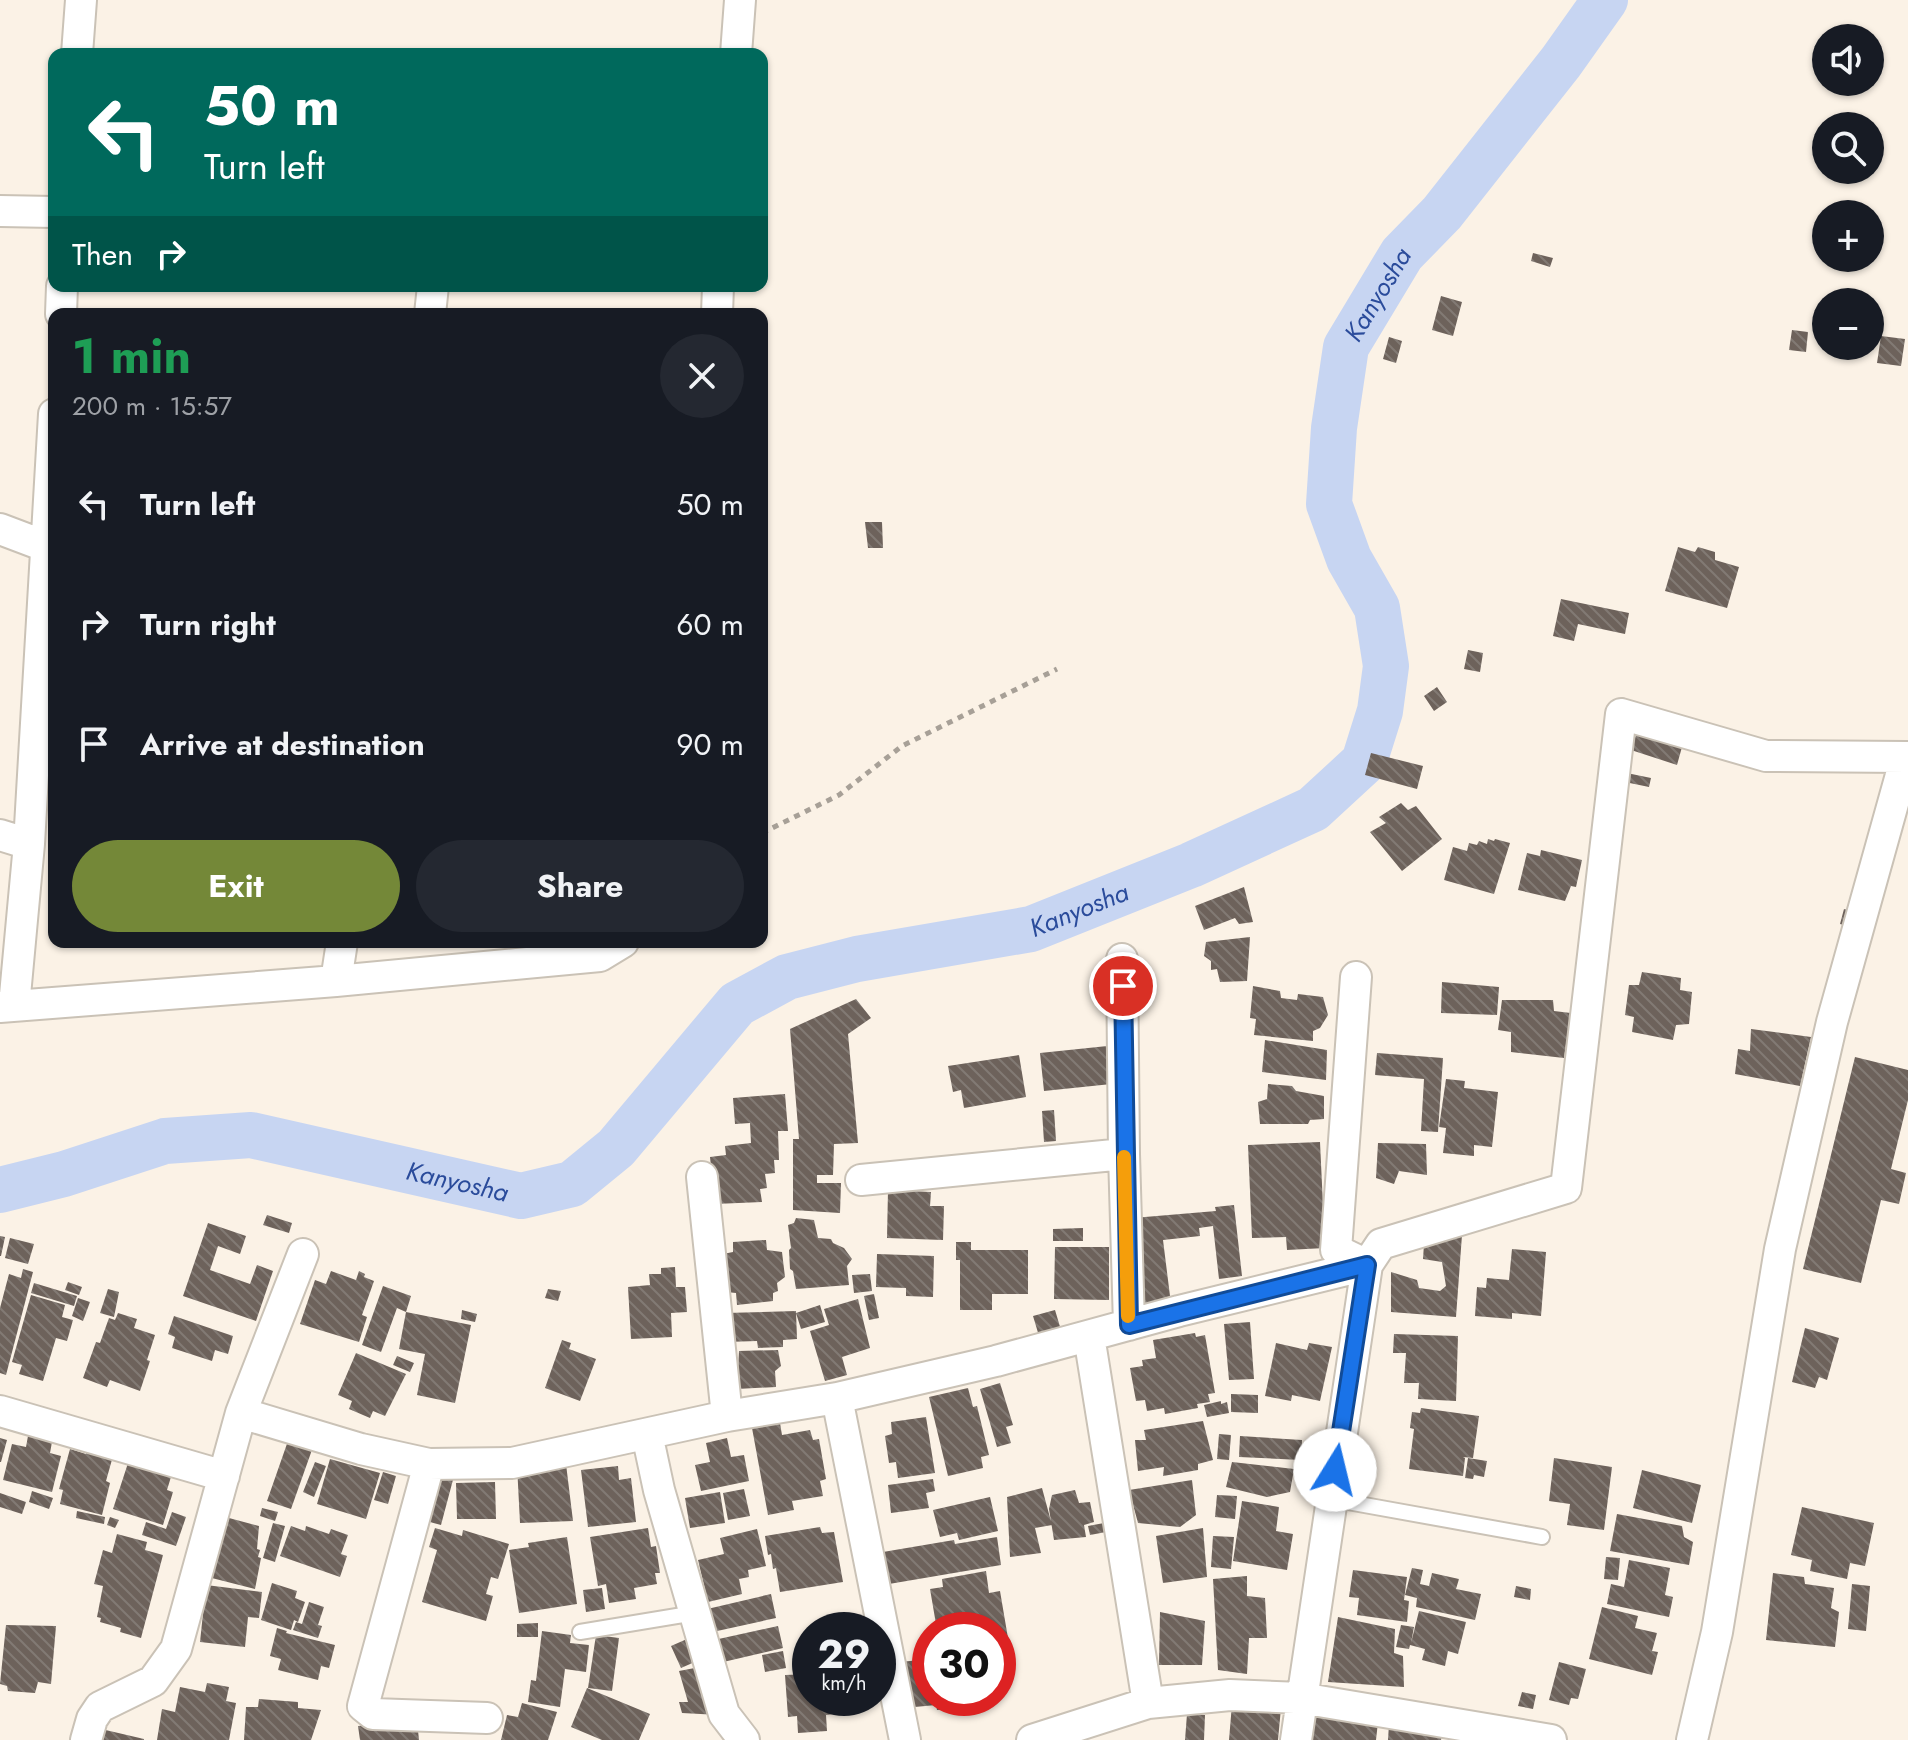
<!DOCTYPE html>
<html lang="en">
<head>
<meta charset="utf-8">
<style>
	body { margin:0; font-family:Jost,sans-serif; background:#242831; color:#f1f3f6; height:100vh; display:flex; flex-direction:column; font-size:30px; white-space:nowrap }
	* { box-sizing:border-box; margin:0 }
	p { font-size:26px; color:#9ea1a6 }
	.icon { flex:none; width:44px; height:44px; fill:none; stroke:currentColor; stroke-width:2; stroke-linecap:round; stroke-linejoin:round }
	.map { position:relative; flex:1; overflow:hidden }
	.panel { position:absolute; left:48px; top:308px; width:720px; height:640px; display:flex; flex-direction:column; background:#171b24; border-radius:16px; box-shadow:0 2px 6px #0004 }
	.panel>* { flex:none }
	.banner { position:absolute; left:48px; top:48px; width:720px; height:244px; border-radius:16px; box-shadow:0 2px 6px #0004; background:#00695c; color:#fff; overflow:hidden }
	.fabs { position:absolute; left:1812px; top:24px; display:grid; gap:16px }
	.fabs a { display:grid; place-items:center; width:72px; height:72px; border-radius:50%; background:#171b24; box-shadow:0 2px 6px #0004; font-size:40px }
	.speed { position:absolute; left:792px; top:1612px; display:flex; gap:16px; font-size:40px; font-weight:700; text-align:center }
	.speed>* { display:grid; place-content:center; width:104px; height:104px; border-radius:50%; background:#171b24; box-shadow:0 2px 6px #0004; line-height:1 }
	.speed small { font-size:20px; font-weight:400 }
	.speed .limit { border:12px solid #d22; background:#fff; color:#111 }
	.pin { position:absolute; display:grid; place-items:center; width:68px; height:68px; color:#fff; margin:-34px; border:4px solid #fff; border-radius:50%; box-shadow:0 2px 8px #0007 }
	.me { position:absolute; width:88px; margin:-44px; rotate:9deg; stroke-linejoin:round; filter:drop-shadow(0 0 6px #0008) }
	.turn { display:flex; align-items:center; gap:28px; height:168px; padding:0 24px; font-size:36px }
	.turn .icon { width:104px; height:104px; stroke-width:2.5 }
	.turn b { display:block; font-size:56px; line-height:68px }
	.then { display:flex; align-items:center; height:76px; padding:0 24px; background:#0003; gap:16px; font-size:30px }
	.round { display:grid; place-items:center; flex:none; width:84px; height:84px; border-radius:42px; background:#242831 }
	.summary { display:flex; align-items:center; justify-content:space-between; height:136px; padding:0 24px }
	h1 { font-size:48px; font-weight:700; line-height:60px; color:#1e9e55 }
	.cta { display:flex; gap:16px; margin-top:auto; padding:16px 24px }
	.cta a { flex:1; height:92px; border-radius:48px; background:#748838; color:#fff; font-size:32px; font-weight:700; line-height:92px; text-align:center }
	.cta a+a { background:#242831; color:#f1f3f6 }
	ul { padding:0; list-style:none }
	li { display:flex; align-items:center; gap:24px; height:120px; padding:0 24px }
	li div { flex:1 }
	li b { display:block; font-size:30px }
	li em { font-style:normal }
	.map>svg:first-child { display:block }
	.lines { fill:none; stroke-linecap:round; stroke-linejoin:round }
	.river { stroke:#c7d5f2; stroke-width:46 }
	.building { fill:url(#building-back-hatch) }
	.service-casing { stroke:#cac2b6; stroke-width:18 }
	.minor-casing { stroke:#cac2b6; stroke-width:34 }
	.path { stroke:#a7a097; stroke-width:5; stroke-dasharray:6 6; stroke-linecap:butt }
	.service { stroke:#fff; stroke-width:14 }
	.minor { stroke:#fff; stroke-width:30 }
	.route-casing { stroke:#114b97; stroke-width:20 }
	.route { stroke:#1a73e8; stroke-width:14 }
	.slow { stroke:#f59e0b; stroke-width:14 }
	.labels { text-anchor:middle; dominant-baseline:central; stroke-width:8; stroke-linejoin:round; paint-order:stroke }
	.water-label { font-size:26px; font-style:italic; fill:#2a4b9b; stroke:#fff }
</style>
</head>
<body>
<div class="map">
<svg width="1908" height="1740" viewBox="0 0 1908 1740">
	<defs>
		<pattern id="building-back-hatch" width="6" height="6" patternUnits="userSpaceOnUse" patternTransform="scale(2)"><rect width="6" height="6" fill="#6d625b"/><path d="M-1 5l2 2M0 0l6 6M5-1l2 2" fill="none" stroke="#827a74"/></pattern>
	</defs>
	<rect width="100%" height="100%" fill="#fbf2e6"/>
	<g class="lines">
		<path class="river" id="s1" d="M0,1190l64,-16 101,-33 86,-6 270,61 51,-12 44,-36 121,-144 50,-27 70,-18 174,-30 160,-64 122,-56 51,-47 16,-51 6,-45 -9,-58 -28,-49 -20,-55 5,-76 12,-81 56,-93 40,-41 119,-151 44,-62"/>
	</g>
	<path class="building" d="M1533,253l20,5 -3,9 -19,-6z
		M1441,296l21,6 -9,34 -21,-6z
		M1792,330l16,2 -2,20 -17,-2z
		M1881,336l24,3 -4,27 -24,-3z
		M1389,337l13,4 -6,22 -13,-4z
		M865,522h17l1,26h-15z
		M1678,547l17,5 3,-5 17,5v8l24,7 -12,41 -62,-17z
		M1561,599l68,14 -4,21 -47,-10 -4,17 -21,-5z
		M1468,650l15,3 -3,19 -16,-3z
		M1437,687l10,15 -13,9 -10,-15z
		M1637,732l45,15 -5,18 -46,-15z
		M1371,753l52,13 -6,23 -52,-14z
		M1622,772l29,6 -2,9 -29,-6z
		M1401,803l7,7 8,-4 26,33 -40,32 -32,-39 16,-9 -7,-6z
		M1488,839l6,2 1,-2 15,4 -16,51 -50,-14 9,-33 14,4 2,-8 8,2 2,-4 8,3z
		M1541,850l41,10 -6,27 -5,-1 -6,15 -47,-11 9,-37 13,3z
		M1244,887l9,35 -14,2 -4,-6 -31,12 -9,-24z
		M1844,909l10,2 -3,16 -11,-3z
		M1250,937l-3,44 -27,1 -3,-13 -6,1v-9l-7,-5 2,-14z
		M1642,972l39,6 -1,12 12,2 -3,32 -13,1 -3,15 -41,-8 2,-15 -9,-2 4,-30h10z
		M1442,982l57,5 -2,28 -56,-2z
		M1253,986l27,5 1,7 16,2 1,-6 25,3 5,18 -8,13 -7,3v10l-59,-6 2,-16 -6,-1z
		M856,999l15,19 -23,16 10,109 -24,1 -1,31h-16v8h24l-1,30 -47,-3v-71h6l-9,-110z
		M1502,1000h51l1,11 25,3 -3,30h-10l-2,14 -53,-6v-20l-13,-2z
		M1751,1029l60,8 -11,49 -65,-12 3,-25 12,2z
		M1265,1040l62,10 -1,30 -64,-8z
		M1117,1045l4,38 -77,8 -4,-38z
		M1377,1053l66,5 -5,74 -17,-1 3,-52 -49,-4z
		M1019,1055l7,42 -62,11 -3,-18 -8,2 -5,-26z
		M1855,1057l53,13v30l-17,69 15,4 -7,31 -18,-4 -20,83 -58,-14z
		M1446,1079l19,2 -1,7 34,4 -6,55 -18,-2v11l-31,-3 3,-25 -7,-1z
		M1268,1084l24,2 4,5 28,5v23l-14,1 -2,4h-48l-2,-22 9,-3z
		M785,1094l3,37h-10l1,29h-5l1,13 -10,1 2,14 -7,1 2,13 -47,2 -5,-47 16,-2 -1,-9 26,-3 -1,-20 -15,1 -2,-26z
		M1054,1110l2,31 -12,1 -2,-31z
		M1320,1142l5,106 -38,2 -1,-13 -34,1 -4,-93z
		M1378,1143l48,1 1,31 -28,-4 -5,13 -18,-6z
		M888,1190l43,2 -1,14h14l-1,34 -56,-2z
		M1234,1205l8,71 -23,3 -6,-53 -14,2 1,8 -37,4 8,64 -27,3 -11,-89 83,-7 -1,-4z
		M267,1215l25,8 -3,10 -26,-8z
		M796,1218l18,2 4,18 13,1 2,4 11,5 8,11 -5,7 2,19 -53,4 -3,-18 -3,-2 -1,-19 2,-2 -3,-23 6,-2z
		M208,1223l38,13 -6,18 -22,-8 -8,24 40,14 7,-19 16,6 -17,50 -73,-25z
		M1083,1228v13h-30v-12z
		M1462,1235l-6,82 -65,-5v-40l26,8 2,8 21,3 6,-5 -4,-24 -19,-3 1,-15z
		M0,1236l5,1 -4,19h-1z
		M10,1238l24,6 -6,20 -23,-6z
		M766,1240l1,10 15,2 3,25 -8,6 1,8 -5,2v8l-36,4 -1,-12 -10,-1 -3,-38 10,-2v-10z
		M956,1242h15v8h57v44h-36v16h-32v-50h-4z
		M1055,1247h54v53l-55,-1z
		M1512,1249l34,3 -5,64 -29,-3v6l-37,-3 2,-29 9,1 1,-10 22,2z
		M877,1254l57,2 -1,41 -27,-1v-8l-30,-1z
		M675,1267l1,20h9l2,25 -16,1 1,24 -41,2 -3,-52 22,-2 -1,-11h12v-6z
		M23,1269l10,3 -27,103 -6,-2v-65l9,-34 12,4z
		M331,1271l25,9 3,-9 6,3 -1,3 10,4 -12,34 5,2 -8,25 -59,-18 15,-44 11,4z
		M870,1274l2,17 -18,2 -2,-18z
		M68,1282l14,5 -3,8 -14,-5z
		M34,1283l43,13 -3,10 -43,-13z
		M383,1286l28,10 -5,16 -9,-4 -16,44 -19,-7z
		M108,1289l11,3 -5,25 -14,-4z
		M548,1289l13,2 -3,10 -13,-3z
		M874,1294l5,24 -10,2 -5,-24z
		M31,1295l34,10 -3,12 11,3 -6,21 -11,-3 -13,43 -24,-7 3,-9 -10,-3z
		M78,1298l12,4 -7,19 -11,-5z
		M858,1299l12,49 -28,9 5,18 -22,6 -15,-50 19,-6 -5,-16z
		M820,1305l5,17 -24,7 -5,-16z
		M462,1310l15,4 -2,8 -14,-3z
		M1055,1310l6,20 -22,6 -6,-20z
		M796,1311l1,28 -14,1v7l-25,1 -1,-7 -31,1 -1,-29z
		M406,1312l65,13 -16,78 -38,-8 8,-41 -26,-5z
		M118,1313l19,6 -3,9 21,7 -8,25 3,1 -10,30 -30,-11 -3,7 -24,-9 13,-36 4,1 9,-25 6,2z
		M174,1316l59,20 -5,18 -13,-4 -3,11 -40,-13 3,-11 -7,-3z
		M1250,1322l4,57 -25,1 -5,-56z
		M1805,1328l34,10 -12,42 -8,-3 -4,11 -23,-6z
		M1195,1333l1,4 9,-2 10,58 -7,1 2,8 -13,2 1,4 -33,6 -1,-6 -17,3 -2,-11 -9,1 -6,-33 13,-2 -1,-6 14,-2 -3,-18z
		M1394,1334l64,2 -2,65 -38,-2 1,-16h-15l2,-30h-13z
		M562,1340l9,3 -2,6 27,10 -16,42 -35,-13z
		M1276,1343l31,7 2,-7 23,4 -12,54 -28,-6 -1,6 -26,-5z
		M778,1350l3,16 -6,5 1,16 -39,2 2,-38z
		M356,1353l50,21 -21,42 -12,-5 -3,7 -21,-9 3,-8 -14,-6z
		M397,1356l17,7 -4,9 -17,-7z
		M1000,1383l13,42 -7,2 5,16 -14,4 -17,-58z
		M968,1388l5,19 4,-1 12,49 -8,2 2,11 -35,8 -19,-79z
		M1231,1394l27,1v18l-27,-1z
		M1221,1401v3l6,-2 2,11 -22,4 -3,-12z
		M1421,1408l58,8 -6,42 -10,-1 2,1 -2,18 -54,-7 5,-40 -4,-1 2,-16 8,1z
		M926,1417l9,56 -37,5 -2,-16 -7,1 -4,-27 7,-2 -1,-12z
		M1203,1421l10,39 -15,4v6l-35,6 1,-9 -26,4 -3,-31h11l-2,-10z
		M780,1423l2,12 28,-5 3,10 6,-1 7,40 -6,2 3,15 -31,5 2,9 -26,5 -16,-87z
		M1219,1434l12,1 -2,25 -12,-1z
		M28,1436l24,6 -2,11 11,3 -9,36 -49,-12 9,-36 14,3z
		M1240,1436l62,4 -1,20 -62,-3z
		M0,1438l7,2 -6,22h-1z
		M289,1438l24,9 -22,62 -24,-8z
		M727,1438l4,19 13,-2 5,26 -48,10 -6,-26 15,-3 -4,-19z
		M70,1449l16,5 1,-5 26,7 -7,25 4,2 -8,32 -42,-11 3,-14 -4,-1z
		M1468,1458l19,3 -3,16 -10,-2 -1,4 -8,-1z
		M1554,1458l58,9 -8,63 -37,-5 3,-21 -21,-3z
		M330,1459l50,14 -14,46 -49,-15z
		M129,1460l45,7 -7,23 6,2 -10,33 -50,-16z
		M315,1462l11,4 -12,31 -11,-5z
		M1232,1462l62,7 -4,23 -23,5 -41,-10z
		M566,1464l7,57 -53,2 -3,-58z
		M618,1466l1,14 12,-2 5,44 -48,5 -7,-57z
		M1642,1470l59,15 -9,38 -59,-15z
		M383,1472l13,4 -8,28 -14,-4z
		M439,1472l15,4 -13,49 -15,-4z
		M933,1479l2,12 -9,2 3,15 -38,5 -3,-28z
		M1192,1480l4,35 -16,12 -42,-4 -9,-33z
		M495,1482l1,37h-39l-1,-36z
		M1042,1488l10,37 -17,3 6,25 -31,4 -3,-60z
		M744,1489l6,27 -22,4 -5,-27z
		M1075,1490l4,13 11,-1 4,20 -10,3 2,12 -32,3 -5,-31 3,-14z
		M32,1491l21,7 -4,11 -20,-7z
		M720,1492l5,31 -35,5 -5,-30z
		M0,1493l26,9 -4,12 -22,-7z
		M1217,1495l20,1 -2,23 -20,-2z
		M990,1497l8,34 -39,9 -2,-7 -17,4 -7,-27z
		M1242,1501l37,6 -3,24 17,3 -6,36 -54,-9z
		M1802,1507l72,16 -9,43 -15,-3 -3,16 -37,-8 2,-11 -21,-5z
		M262,1508l16,4 -3,9 -15,-5z
		M77,1511l28,6 -1,7 -28,-6z
		M172,1512l14,5 -10,29 -34,-11 4,-13 20,7z
		M1617,1514l65,12 2,11 9,5 -4,23 -79,-14z
		M110,1517l9,3 -4,8 -8,-3z
		M229,1518l30,8 -2,23 3,1 -2,7 3,1 -6,31 -55,-14 16,-51 11,3z
		M273,1523l12,3 -10,36 -12,-4z
		M1104,1523l2,9 -16,3 -2,-9z
		M291,1526l14,5 1,-5 23,8 2,-5 17,6 -7,19 6,2 -7,21 -60,-21z
		M820,1527l2,6 12,-1 9,50 -63,10 -4,-24 -3,1 -2,-15 -3,1 -3,-19z
		M435,1528l27,8 1,-6 46,14 -11,35 -7,-2 -5,17 7,2 -7,25 -64,-19 15,-52 -8,-3z
		M648,1528l3,19 5,-1 4,27h-5l2,11 -23,4 2,11 -27,4 -3,-19 -8,2 -8,-49z
		M1203,1528l4,49 -44,6 -7,-47z
		M757,1529l9,37 -18,4 1,7 -10,2 3,15 -34,8 -10,-42 26,-6 -4,-16z
		M117,1534l30,8 -2,8 18,5 -22,83 -21,-6 1,-4 -21,-6 1,-4 -4,-1 6,-31 -9,-2 9,-34 9,3z
		M1213,1536l21,1 -3,32 -20,-2z
		M567,1537l10,67 -58,9 -10,-63 20,-3 -1,-4z
		M997,1537l4,28 -112,19 -6,-32 71,-12 1,4z
		M1606,1557l14,1 -2,22 -14,-1z
		M1629,1560l41,8 -5,27 8,2 -4,20 -62,-13 4,-20 13,3z
		M1412,1568l11,2 -3,14 9,2 3,-13 27,6 -3,10 25,5 -6,26 -59,-13 1,-9 -12,-3z
		M1353,1570l54,7 -3,23 5,1 -2,21 -50,-7 2,-17 -10,-1z
		M986,1571l3,22 11,-2 9,53 -11,2v-16h-61l-7,-41 13,-2 -1,-8z
		M1773,1573l31,4 1,7 29,4 -3,20 8,4 -4,35 -69,-7z
		M1247,1576v20l18,2 2,40h-18l-2,36 -29,-4 -5,-91z
		M272,1583l25,8 -2,7 10,4 -7,20 -4,-2 -3,10 -30,-10z
		M1852,1584l18,2 -4,45 -18,-2z
		M206,1585l56,7 -3,26 -11,-1 -3,30 -45,-5z
		M1516,1586l15,3 -1,11 -16,-3z
		M602,1588l3,21 -19,3 -3,-22z
		M771,1594l5,24 -68,15 -5,-23z
		M309,1602l15,5 -6,18 4,1 -4,12 -25,-8 3,-8 6,2z
		M1602,1607l36,9 -3,12 22,5 -5,18 6,1 -6,23 -63,-16z
		M1419,1611l47,11 -8,32 -10,-3 -3,15 -23,-6 3,-11 -15,-4 -1,4 -13,-2 5,-22 13,2 -3,16z
		M1160,1612l45,9 -3,44h-43z
		M1338,1617l57,12 -1,24 9,3 1,31 -76,-5z
		M538,1623v14h-21v-13z
		M6,1625l50,1 -5,58 -13,-2 -3,11 -27,-2 -1,-5 -7,-2z
		M778,1626l5,22 -64,15 -5,-23z
		M277,1628l10,3 -1,2 49,12 -6,23 -8,-2 -3,14 -40,-10 3,-11 -11,-3z
		M542,1631l29,4 -1,8 19,2 -3,27 -21,-3 -5,38 -32,-5 3,-22 5,1z
		M596,1635l23,3 -7,53 -24,-3z
		M687,1639l10,22 -16,7 -10,-22z
		M783,1651l3,17 -21,4 -3,-17z
		M998,1656h2l3,27 -5,1z
		M930,1659v39h48v9l-41,3 -1,-5 -32,3 -4,-46z
		M1559,1662l27,7 -8,30 -7,-1 -2,7 -20,-5z
		M700,1667l19,48 -37,-2 -3,-11h9l-9,-31z
		M810,1674v24h23l1,16 -8,1 1,16 -29,2 -1,-17 -9,1 -3,-42z
		M207,1683l22,4 -3,14 10,2 -7,37h-72l5,-31 13,3 5,-25 25,5z
		M587,1688l63,26 -11,26h-37l-31,-13z
		M1522,1692l14,3 -3,14 -15,-3z
		M259,1699l39,3v6l23,2 -10,30h-67l2,-33h12z
		M522,1703l35,9 -9,28h-47l6,-25 11,2z
		M1232,1704l49,4 -3,32h-49z
		M1187,1714l18,1 -1,25h-19z
		M1314,1715l64,7 -2,18h-66z
		M417,1721l2,19h-59l-2,-14z
		M1389,1724l54,6 -2,10h-53z
		M97,1728l47,11v1h-49z"/>
	<g class="lines">
		<g class="service-casing">
			<path id="service" d="M1331,1499l211,38
				M580,1632l115,-19"/>
		</g>
		<g class="minor-casing">
			<path id="minor" d="M77,54l4,-54
				M736,54l4,-54
				M0,211l54,1
				M61,314l1,-28
				M430,314l3,-28
				M717,314l1,-28
				M0,529l45,17
				M0,835l29,9
				M1122,959l2,195 5,171
				M336,981l6,-39
				M14,1006l15,-162 25,-430
				M0,1007l336,-26 264,-25 23,-14
				M702,1177l25,239
				M861,1180l263,-26
				M1089,1336l59,367
				M837,1398l68,342
				M0,1411l224,65
				M241,1413l120,36 68,15 83,-1 215,-47 110,-18 159,-37 183,-50 188,-46 14,-21 185,-56 55,-474 145,42 140,1 -74,265 -52,227 -63,383 -25,108
				M647,1434l12,56 65,224 20,26
				M429,1464l-66,242 10,8 114,4
				M86,1740l6,-21 8,-12 53,-26 23,-32 65,-236 62,-159
				M1032,1740l116,-37 82,-8 71,3 250,42
				M1296,1740l71,-475 -31,-15 20,-273"/>
		</g>
		<path class="path" d="M762,833l77,-38 63,-49 155,-77"/>
		<use href="#service" class="service"/>
		<use href="#minor" class="minor"/>
	</g>
	<g class="lines">
		<g class="route-casing">
			<path id="route" d="M1123,986l6,339 238,-60 -32,205"/>
		</g>
		<use href="#route" class="route"/>
		<path class="slow" d="M1124,1157l4,159"/>
	</g>
	<g class="labels">
		<g class="water-label">
			<text stroke="none"><textPath href="#s1" startOffset="2006">Kanyosha</textPath></text>
			<text stroke="none"><textPath href="#s1" startOffset="1190">Kanyosha</textPath></text>
			<text stroke="none"><textPath href="#s1" startOffset="470">Kanyosha</textPath></text>
		</g>
	</g>
</svg>
<div class="fabs">
<a><svg class="icon" aria-label="sound" viewBox="0 0 24 24"><path d="M4 9h4l5-4v14l-5-4H4zM17 9q2 3 0 6"/></svg></a>
<a><svg class="icon" aria-label="search" viewBox="0 0 24 24"><circle cx="10" cy="10" r="6"/><path d="M15 15l6 6"/></svg></a>
<a>+</a>
<a>−</a>
</div>
<div class="speed"><div>29<small>km/h</small></div><div class="limit">30</div></div>
<div class="pin" style="left:1123px;top:986px;background:#d93025"><svg class="icon" aria-label="arrive" viewBox="0 0 24 24"><path d="M6 21V4h12l-3 4 3 4H6"/></svg></div>
<svg class="me" style="left:1335px;top:1470px" viewBox="-20 -20 40 40"><circle r="19" fill="#fff"/><path d="M0-13L10 11 0 6-10 11z" fill="#1a73e8"/></svg>
<div class="banner">
<div class="turn"><svg class="icon" aria-label="left" viewBox="0 0 24 24"><path d="M17 20v-9H6M10 6l-5 5 5 5"/></svg><div><b>50 m</b>Turn left</div></div>
<div class="then">Then<svg class="icon" aria-label="right" viewBox="0 0 24 24"><path d="M7 20v-9h11M14 6l5 5-5 5"/></svg></div>
</div>
<section class="panel">
<div class="summary"><div><h1>1 min</h1><p>200 m · 15:57</p></div><a class="round"><svg class="icon" aria-label="close" viewBox="0 0 24 24"><path d="M6 6l12 12M18 6L6 18"/></svg></a></div>
<ul>
<li><svg class="icon" aria-label="left" viewBox="0 0 24 24"><path d="M17 20v-9H6M10 6l-5 5 5 5"/></svg><div><b>Turn left</b></div><em>50 m</em></li>
<li><svg class="icon" aria-label="right" viewBox="0 0 24 24"><path d="M7 20v-9h11M14 6l5 5-5 5"/></svg><div><b>Turn right</b></div><em>60 m</em></li>
<li><svg class="icon" aria-label="arrive" viewBox="0 0 24 24"><path d="M6 21V4h12l-3 4 3 4H6"/></svg><div><b>Arrive at destination</b></div><em>90 m</em></li>
</ul>
<div class="cta"><a>Exit</a><a>Share</a></div>
</section>
</div>
</body>
</html>
